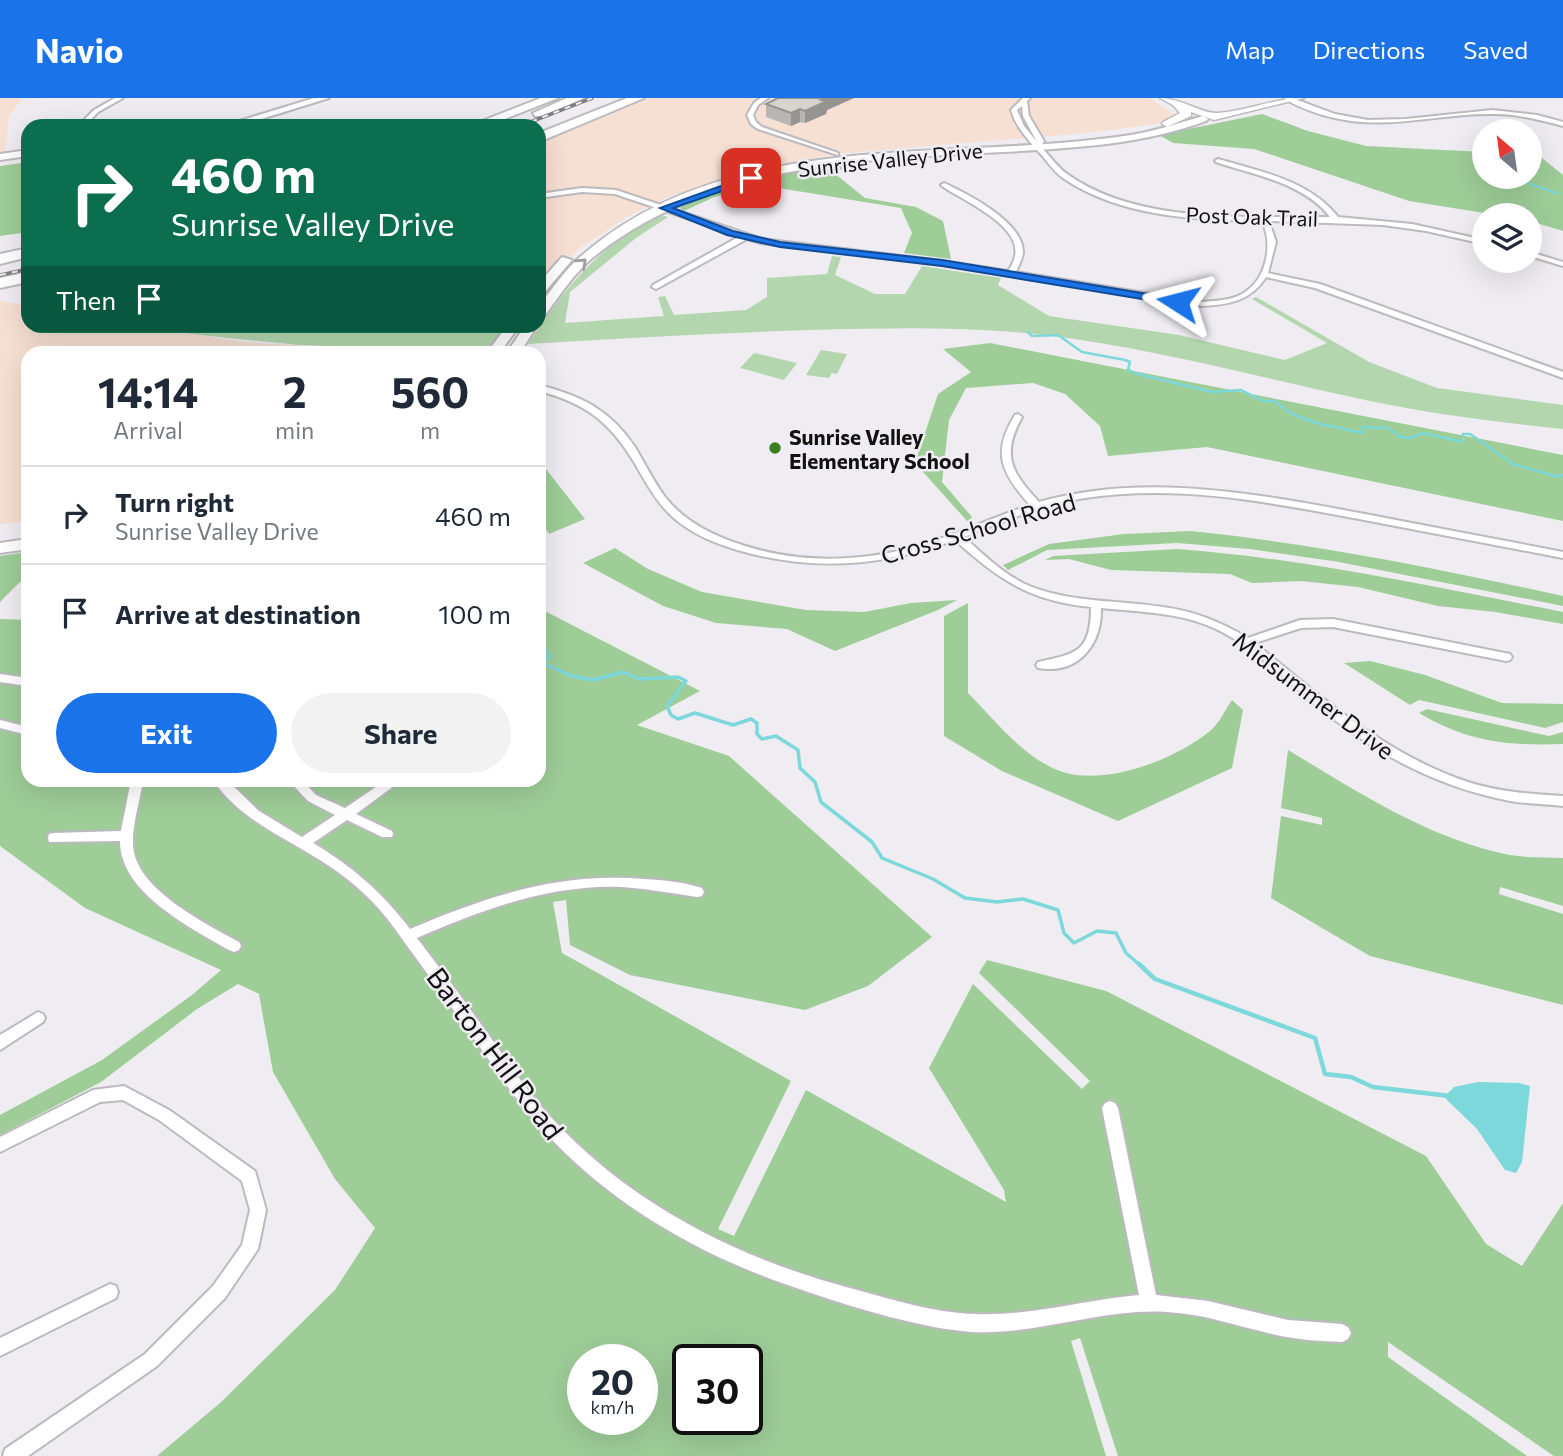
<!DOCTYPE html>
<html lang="en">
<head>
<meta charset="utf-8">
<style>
	body { margin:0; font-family:Commissioner,sans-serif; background:#f2f2f3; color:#1f2937; height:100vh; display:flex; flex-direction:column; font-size:26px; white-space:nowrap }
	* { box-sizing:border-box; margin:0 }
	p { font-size:23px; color:#747a83 }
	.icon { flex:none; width:38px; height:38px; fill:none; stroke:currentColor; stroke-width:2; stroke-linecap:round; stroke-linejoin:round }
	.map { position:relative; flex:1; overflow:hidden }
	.panel { position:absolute; left:21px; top:248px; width:525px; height:441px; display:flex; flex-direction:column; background:#fff; border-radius:21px; box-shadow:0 7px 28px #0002 }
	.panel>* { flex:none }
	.hud { position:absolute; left:21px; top:21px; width:525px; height:214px; border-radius:21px; box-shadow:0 7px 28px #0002; background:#0b6e4f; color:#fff; overflow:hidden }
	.needle { width:46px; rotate:331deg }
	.buttons { position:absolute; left:1472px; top:21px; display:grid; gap:14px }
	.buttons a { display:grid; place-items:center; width:70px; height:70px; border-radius:50%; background:#fff; box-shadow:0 7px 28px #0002; font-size:35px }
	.speed { position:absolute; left:567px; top:1246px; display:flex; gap:14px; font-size:35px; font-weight:700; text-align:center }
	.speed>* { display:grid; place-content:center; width:91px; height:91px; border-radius:50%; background:#fff; box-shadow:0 7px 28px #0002; line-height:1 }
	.speed small { font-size:18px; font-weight:400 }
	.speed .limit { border:4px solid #111; border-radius:10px; background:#fff; color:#111 }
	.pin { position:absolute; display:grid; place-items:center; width:60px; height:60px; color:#fff; margin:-30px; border-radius:14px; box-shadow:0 4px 10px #0006 }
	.me { position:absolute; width:77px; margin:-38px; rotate:279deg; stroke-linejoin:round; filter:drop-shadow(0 0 5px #0008) }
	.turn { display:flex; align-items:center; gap:24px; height:147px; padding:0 35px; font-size:32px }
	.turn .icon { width:91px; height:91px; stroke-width:2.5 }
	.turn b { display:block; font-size:49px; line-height:60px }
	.then { display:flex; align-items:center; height:66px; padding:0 35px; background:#0003; gap:14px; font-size:26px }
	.eta { display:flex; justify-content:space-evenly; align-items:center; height:119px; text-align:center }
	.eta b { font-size:42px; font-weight:700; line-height:49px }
	.button { display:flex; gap:14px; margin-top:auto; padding:14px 35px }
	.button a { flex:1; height:80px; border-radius:42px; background:#1a73e8; color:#fff; font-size:28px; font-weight:700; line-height:80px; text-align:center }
	.button a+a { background:#f2f2f3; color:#1f2937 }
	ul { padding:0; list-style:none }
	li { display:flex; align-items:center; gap:21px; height:98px; padding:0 35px; border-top:2px solid #e0e1e3 }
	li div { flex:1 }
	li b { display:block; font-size:26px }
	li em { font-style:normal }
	header { display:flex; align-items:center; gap:42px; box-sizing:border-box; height:98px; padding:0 35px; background:#1a73e8; color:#fff }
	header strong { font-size:33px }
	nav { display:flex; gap:38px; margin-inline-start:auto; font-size:24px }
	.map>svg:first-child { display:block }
	.commercial { fill:#f6dfd3 }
	.green { fill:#b4d6af }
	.forest { fill:#9ecd98; fill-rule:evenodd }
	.water { fill:#7cd8da }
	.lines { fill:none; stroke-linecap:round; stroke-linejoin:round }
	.stream-far3 { stroke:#7cd8da; stroke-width:2 }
	.stream-far2 { stroke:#7cd8da; stroke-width:2.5 }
	.stream-far1 { stroke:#7cd8da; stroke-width:3.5 }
	.stream { stroke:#7cd8da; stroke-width:4.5 }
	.minor-casing { stroke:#bcbabe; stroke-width:4 }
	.secondary-casing { stroke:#bcbabe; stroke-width:4 }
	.primary-casing { stroke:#bcbabe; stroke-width:3 }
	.motorway-casing { stroke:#bcbabe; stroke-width:4 }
	.minor { fill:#fff; fill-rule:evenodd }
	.secondary { fill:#fff; fill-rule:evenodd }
	.primary { fill:#fff; fill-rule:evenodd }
	.motorway { fill:#fff; fill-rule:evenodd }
	.rail-casing { stroke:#807e81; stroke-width:3.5 }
	.rail { stroke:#efedf1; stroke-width:2; stroke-dasharray:6; stroke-linecap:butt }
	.wall { fill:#b9b5b2 }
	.shaded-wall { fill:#969491 }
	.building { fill:#d7d3cf; stroke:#969491; stroke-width:2 }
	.oneway { stroke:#a0a0a0 }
	.route { fill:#1a73e8; stroke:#114b97; stroke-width:2 }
	.poi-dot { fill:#3e8021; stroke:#efedf1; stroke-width:2.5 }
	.labels { text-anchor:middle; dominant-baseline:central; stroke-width:5; stroke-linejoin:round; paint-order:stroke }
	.far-street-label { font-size:21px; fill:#121112; stroke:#efedf1 }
	.far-poi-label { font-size:21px; font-weight:bold; fill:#121112; stroke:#efedf1; text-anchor:start }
	.street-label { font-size:24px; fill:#121112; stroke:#efedf1 }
	.near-street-label { font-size:28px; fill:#121112; stroke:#efedf1 }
</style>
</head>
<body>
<header>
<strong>Navio</strong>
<nav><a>Map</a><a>Directions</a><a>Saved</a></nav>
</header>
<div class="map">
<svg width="1563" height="1358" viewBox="0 0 1563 1358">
	<rect width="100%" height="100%" fill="#efedf1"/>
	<path class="commercial" d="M0,0h23l-14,18 -4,37 -5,1z
		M637,0h512l30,20 -23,6 -69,9 -251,21 -83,16 -76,24 -47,21 -50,33 -41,43v-153z
		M0,203l28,5v20h108l108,16 78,5 163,2 -4,5h-453v167l-28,3z
		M319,228h196l-2,3 -52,1z"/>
	<path class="green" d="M664,118l4,1 -32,21 -66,54 -5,31 99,-7 -6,-19 7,-1 9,19 72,-5 21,-13v-19l60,-4 5,-18 9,1 -6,18 40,19h30l17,-28 79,12 -3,7 51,31 130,19 106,25 42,-17 -75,-44 4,-2 113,65 68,26 126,17v24c-66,-7 -133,-15 -198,-29 -107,-23 -212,-52 -321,-65 -77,-9 -154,-7 -232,-5 -95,3 -189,8 -284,14 30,-45 59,-86 107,-114 9,-5 18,-13 29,-14z
		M133,228l370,3 -13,18 -72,2 -119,-4 -99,-10z
		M821,252l26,4 -10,20 -5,-1 -3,5 -23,-3z
		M754,255l43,10 -13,17 -44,-12z"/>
	<path class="forest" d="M1262,16l46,17 58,15 118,6v25h46v-23h7l26,21v56l-33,-10v-6h-33l-88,-14 -155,-52 -81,-6 -14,-8z
		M858,63l-24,12 31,25 51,9 27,14 8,38 -47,-6 8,-20 -11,-25 -146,-24 -43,14 -28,13 -6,-4c56,-27 119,-38 180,-46z
		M28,64v70l-28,4v-70z
		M990,245l573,112v66l-356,-74 -99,9 -8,-30 -35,-32 -32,-11 -67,5 -17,32 -7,62 30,35 -4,5 -53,-59 23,-69 33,-22 -28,-23z
		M539,362l46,59 -36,15 -10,-14z
		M1191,433c126,13 249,38 372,65v10l-224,-44 -89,-13 -73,-6 -130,7 -39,20 -5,-5 46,-21 75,-10z
		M615,450l33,21 54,23 104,18 58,2 47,-9 46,-3 -19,10 -103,41 -48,-22 -71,-6 -53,-17 -80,-43z
		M1178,451c130,10 257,38 385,63v12l-68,-12 -57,-6 -80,-19 -57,-6 -49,2 -22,-9 -119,-4 -42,-11 -24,1 8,-4z
		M28,454v22l-28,28v-46z
		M968,505v90c27,27 57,67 95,79 44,14 113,-13 147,-41 9,-7 15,-21 22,-31l11,10 -11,58 -114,53 -116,-50 -58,-35v-120z
		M539,510l161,83 -63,34 92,31 203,181 -64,49 -63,24 -175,-35 -60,-30 -4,-45 -13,2 9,51 229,128 -73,148 16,7 72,-146 200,112 -2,-12 -75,-122 44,-84 109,105 8,-8 -111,-108 8,-13 119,31 320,165 60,88 36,22 41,-63v253h-9l-166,-114v15l139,99h-409l-38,-118 -9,3 35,115h-949l63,-53 115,-113 40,-62 -40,-49 -62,-107 -14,-78 -21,-10 -41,25 -96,73 -101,53v-20l102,-55 90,-65 29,-25 -136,-62 -85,-62v-227l28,1v160h511zM583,1262h59v59h-59zM688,1262h59v59h-59z
		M1370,563l55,14 77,28 61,1v18l-18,6 -126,-28 -9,5 -66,-42z
		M1427,611l122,27 14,-4v12c-55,2 -95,-2 -144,-31z
		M1288,652c70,42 141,89 222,105 17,3 36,2 53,3v48l-63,-19 -1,7 64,20v91l-193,-49 -99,-58 10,-82 41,9v-7l-41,-10z"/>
	<path class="water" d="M1478,984l41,1 11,3 -8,76 -6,11 -11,-3 -28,-41 -33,-32 10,-10z"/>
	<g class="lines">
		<path class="stream-far3" d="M1482,56l2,2
			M1510,79l49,17"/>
		<path class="stream-far2" d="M1028,234l4,4 26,-1 24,17 43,8 5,2 -2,7 6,4 78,19 29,-2 22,11h12l15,12 26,10 47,10 -1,-6 26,1 13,9 9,1 13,-5 40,9v-8h7l43,30 45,13 5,-3"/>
		<path class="stream-far1" d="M539,549l5,1 6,8 -8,7 30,13 21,4 30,-8 16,7 39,-2 8,4 -19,25 4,9 7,4 17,-6 38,12 18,-6 6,4v11l5,5 14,-3 22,14 2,18 15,14 6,20 51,40 10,16 51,21 32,19 32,4 26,-3 35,11 6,23 10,10 23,-12 19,2 10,20 15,13"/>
		<path class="stream" d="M1139,866l16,15 160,59 10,36 26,3 22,10 77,9"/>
		<g class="minor-casing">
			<path id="minor" d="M115,0h8l-25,14 -13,14h-7l16,-16z
				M761,0h7l-10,7 -5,10 3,7 6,5 76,26v2l-80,-26 -7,-5 -4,-9 7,-12z
				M1023,0h7l-3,3 2,15 15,25 -3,6c9,9 16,20 26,27 71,51 181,42 263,43 -26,-34 -76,-42 -114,-55l-1,-1 3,-2c42,12 92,22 120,58l74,7 72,16v4l-58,-13 -43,-6 -114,-4 7,21 -8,31 52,11 243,88v6l-248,-90 -49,-11c-15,24 -38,28 -66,29l-258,-41 -181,-22 -14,-4 -91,50 -4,-2 1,-2 87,-49 -125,-42 -33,-2 -43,6v-4l43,-6 34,2 146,49 180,22 66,10c3,-4 6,-10 7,-15 7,-31 -53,-56 -73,-70l-1,-1 3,-2c24,11 79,39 79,69 0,6 -5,15 -7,20l184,30c13,-1 26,-1 38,-6 28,-12 36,-50 24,-75 -67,-1 -142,-4 -199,-43 -10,-7 -17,-19 -26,-28 -11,-13 -21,-23 -26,-40zM1022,8l1,10 14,26 -13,-16 -7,-16z
				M1284,0h8l43,16 33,6 38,-1 86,-9 45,5 26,7v4c-23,-6 -45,-12 -69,-12 -59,-1 -110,19 -171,1 -13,-4 -28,-9 -39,-17z
				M1530,154l33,10v4l-33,-10z
				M539,287c43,11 71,25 96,62 10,17 19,35 30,50 18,23 45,37 71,46 63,22 132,20 194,-1 34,-11 67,-26 100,-37 -28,-31 -39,-52 -15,-90l3,-1 4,3c-21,38 -11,55 17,85 108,-30 218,-8 326,12 66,13 132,25 198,38v6c-68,-13 -136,-26 -204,-39 -91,-17 -181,-35 -274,-21 -43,7 -81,23 -121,39 21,19 42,40 68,50 43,16 87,13 131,20 31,4 58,15 85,31l52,-18 33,-1 177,35 2,3 -2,3 -4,1 -173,-34 -32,1 -46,15c66,54 131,112 213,139 31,10 63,12 95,14v10c-17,-2 -36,-2 -53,-5 -77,-15 -137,-49 -197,-98 -31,-26 -61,-57 -97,-74 -36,-17 -76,-17 -115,-21 1,37 -23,67 -63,60l-2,-3 2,-3c38,-8 53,-10 53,-55 -61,-6 -92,-27 -136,-67 -71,26 -141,32 -214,11 -29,-8 -59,-21 -78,-44 -12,-14 -20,-30 -29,-45 -25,-41 -49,-59 -95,-71z
				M0,576l28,4v8l-28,-4z
				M0,622l28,7v8l-28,-7z
				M131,682h12c-3,22 -11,44 -10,65 2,44 72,78 106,97l2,4 -2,4 -5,2 -5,-2c-38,-22 -109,-57 -109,-109l-71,1 -1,-4 1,-4 5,-1 67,-2z
				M213,682h14l32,31 43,26 33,-22 -27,-14 -20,-21h14l14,15 29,13 41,-28h16l-46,34 36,17 1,3 -1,3h-10l-35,-17 -34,23c39,23 70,50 97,86 78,-33 149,-57 234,-50 19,1 40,3 58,9l2,4 -2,4 -5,1c-25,-4 -50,-8 -75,-10 -72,-3 -140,23 -205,51 26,34 51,68 76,103 15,22 30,44 47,64 80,93 189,150 306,182 42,11 86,26 130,27 55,2 108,-14 163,-19l-37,-187 3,-5 5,-2 5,2 3,5 38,187 52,6 80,19 54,4 6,3 3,6 -3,6 -6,3c-20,-1 -41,-2 -61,-6 -38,-8 -75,-22 -114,-24 -65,-4 -128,23 -194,20 -48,-3 -115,-23 -162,-39 -109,-35 -208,-90 -282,-179 -18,-21 -33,-45 -50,-68 -27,-39 -56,-78 -84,-117 -18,-25 -40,-46 -66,-63 -39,-27 -88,-44 -116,-86z
				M38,914l5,2 2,4 -2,4 -43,28v-15z
				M124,988l45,24 86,61 11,39 -8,39 -33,49 -68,68 -129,90h-25l2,-7 140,-95 68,-68 29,-41 8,-35 -8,-29 -83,-61 -36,-20 -23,2 -100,50v-15l93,-47z
				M110,1186l6,2 2,6 -2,6 -116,58v-18z"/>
		</g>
		<g class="secondary-casing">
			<path id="secondary" d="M314,0h15l-90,28h-16z
				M1203,18l5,3 -2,2c-65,24 -134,27 -203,31 -143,7 -297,12 -413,108 -18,16 -32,38 -47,58l-4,1v-13c13,-17 25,-35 41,-49 150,-132 369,-94 551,-122 25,-4 48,-12 72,-19z
				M28,52v6l-28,4v-6z
				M562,159l10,3 -29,34 -4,1v-12z
				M507,228h12l-20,28h-13z
				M525,228h12l-18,28h-13z
				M28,441v10l-28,4v-10z"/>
		</g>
		<g class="primary-casing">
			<path id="primary" d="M1160,0c21,0 42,16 58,15 29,-2 56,-15 86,-15l-90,22 -23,-8v4l-24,11 -5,-3 1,-2 17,-9 -7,-8z"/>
		</g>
		<g class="motorway-casing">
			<path id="motorway" d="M541,0h17l-71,28h-18z
				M567,0h17l-41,18h-8l-2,-3z
				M627,0h17l-105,44v-9z
				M28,150v9l-28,7v-10z
				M28,174v10l-28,6v-10z"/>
		</g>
		<use href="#minor" class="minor"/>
		<use href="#secondary" class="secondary"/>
		<use href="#primary" class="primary"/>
		<use href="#motorway" class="motorway"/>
		<g class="rail-casing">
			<path id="rail" d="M520,28l72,-28
				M0,177l28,-6"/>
		</g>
		<use href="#rail" class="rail"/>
	</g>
	<path class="wall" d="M778,0h76l-27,12 -1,4 -21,9 -5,-1 -9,4 -25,-9v-13z"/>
	<path class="shaded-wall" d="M824,0h30l-27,12 -1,4 -21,9v-12z
		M800,11v13l-9,4v-13z"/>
	<path class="building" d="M778,0h46l-3,2 6,1 -22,10 -5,-2 -9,4 -25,-9z"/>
	<defs><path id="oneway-chevron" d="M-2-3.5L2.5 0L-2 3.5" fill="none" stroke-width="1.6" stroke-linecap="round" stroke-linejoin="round" transform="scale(1.75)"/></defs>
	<use class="oneway" href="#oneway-chevron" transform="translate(582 165) rotate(-43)"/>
	<path class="route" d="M751,77l5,3 -2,2 -81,28 60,23 47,11 162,18 236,39 6,3 -6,3 -236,-39 -162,-19 -53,-12 -67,-27z"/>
	<circle class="poi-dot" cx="775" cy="350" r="7"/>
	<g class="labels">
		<g class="far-street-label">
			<text transform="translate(890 61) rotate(-6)">Sunrise Valley Drive</text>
			<text transform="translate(1252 118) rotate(2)">Post Oak Trail</text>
		</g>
		<g class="far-poi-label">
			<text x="789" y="338">Sunrise Valley<tspan x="789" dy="24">Elementary School</tspan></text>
		</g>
		<g class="street-label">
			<text transform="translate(978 430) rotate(-16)">Cross School Road</text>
			<text transform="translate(1314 597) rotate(37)">Midsummer Drive</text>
		</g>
		<g class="near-street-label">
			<text transform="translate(496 955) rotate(53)">Barton Hill Road</text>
		</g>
	</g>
</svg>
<div class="buttons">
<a><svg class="needle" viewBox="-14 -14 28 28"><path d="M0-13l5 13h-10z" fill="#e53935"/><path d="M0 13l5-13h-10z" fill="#747a83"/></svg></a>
<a><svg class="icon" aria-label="layers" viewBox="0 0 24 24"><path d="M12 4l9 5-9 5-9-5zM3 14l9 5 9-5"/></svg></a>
</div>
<div class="speed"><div>20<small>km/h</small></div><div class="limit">30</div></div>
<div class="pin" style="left:751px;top:80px;background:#d93025"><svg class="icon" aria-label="arrive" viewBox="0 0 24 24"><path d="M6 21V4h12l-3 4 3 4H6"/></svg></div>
<svg class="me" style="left:1178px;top:204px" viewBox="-20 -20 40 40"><path d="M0-17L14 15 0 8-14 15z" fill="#1a73e8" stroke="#fff" stroke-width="4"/></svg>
<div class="hud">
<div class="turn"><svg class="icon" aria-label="right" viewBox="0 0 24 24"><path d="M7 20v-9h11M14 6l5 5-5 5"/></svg><div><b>460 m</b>Sunrise Valley Drive</div></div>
<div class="then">Then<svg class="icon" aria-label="arrive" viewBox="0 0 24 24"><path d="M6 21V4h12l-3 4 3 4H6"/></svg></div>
</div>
<section class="panel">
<div class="eta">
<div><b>14:14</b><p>Arrival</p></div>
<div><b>2</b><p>min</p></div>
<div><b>560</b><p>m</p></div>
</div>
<ul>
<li><svg class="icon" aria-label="right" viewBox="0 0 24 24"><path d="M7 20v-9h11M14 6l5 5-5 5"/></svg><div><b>Turn right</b><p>Sunrise Valley Drive</p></div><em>460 m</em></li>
<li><svg class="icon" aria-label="arrive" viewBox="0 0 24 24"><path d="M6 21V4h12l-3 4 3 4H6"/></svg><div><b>Arrive at destination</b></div><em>100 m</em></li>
</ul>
<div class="button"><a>Exit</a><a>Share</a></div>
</section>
</div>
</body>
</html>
